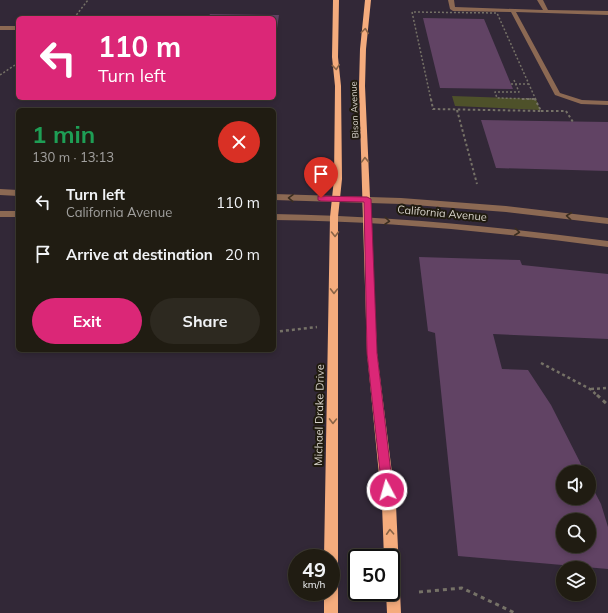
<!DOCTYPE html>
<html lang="en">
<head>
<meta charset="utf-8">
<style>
	body { margin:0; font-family:Mulish,sans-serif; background:#2d2920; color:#f1f3f6; height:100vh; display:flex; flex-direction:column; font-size:15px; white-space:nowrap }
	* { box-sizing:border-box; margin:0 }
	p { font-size:13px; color:#a2a19f }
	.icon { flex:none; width:22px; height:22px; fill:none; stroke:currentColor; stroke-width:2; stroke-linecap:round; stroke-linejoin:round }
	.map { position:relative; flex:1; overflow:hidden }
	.side { position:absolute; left:16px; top:108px; width:260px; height:244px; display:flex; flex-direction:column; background:#201c12; border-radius:6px; box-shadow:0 2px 6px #0003,0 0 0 1px #3d3a32 }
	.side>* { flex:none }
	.top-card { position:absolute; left:16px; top:16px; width:260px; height:84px; border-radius:6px; box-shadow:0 2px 6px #0003,0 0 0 1px #3d3a32; background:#db2777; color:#fff; overflow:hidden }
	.controls { position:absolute; left:556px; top:465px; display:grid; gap:8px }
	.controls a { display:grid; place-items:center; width:40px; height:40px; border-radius:50%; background:#201c12; box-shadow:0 2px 6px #0003,0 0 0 1px #3d3a32; font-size:20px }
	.speed { position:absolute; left:288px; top:549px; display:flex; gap:8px; font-size:20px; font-weight:700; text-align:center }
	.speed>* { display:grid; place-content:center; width:52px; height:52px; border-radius:50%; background:#201c12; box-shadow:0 2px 6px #0003,0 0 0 1px #3d3a32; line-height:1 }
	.speed small { font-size:10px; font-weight:400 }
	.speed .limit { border:2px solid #111; border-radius:6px; background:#fff; color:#111 }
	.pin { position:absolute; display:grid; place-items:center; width:34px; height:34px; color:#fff; margin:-41px -17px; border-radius:50% 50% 50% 0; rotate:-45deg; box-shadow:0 0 4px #0007 }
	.pin .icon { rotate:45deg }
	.me { position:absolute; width:44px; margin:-22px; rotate:354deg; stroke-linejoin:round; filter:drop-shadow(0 0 3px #0008) }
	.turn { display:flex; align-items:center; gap:14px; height:84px; padding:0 16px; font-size:18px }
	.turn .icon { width:52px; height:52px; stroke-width:2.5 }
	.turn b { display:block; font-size:28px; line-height:34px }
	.round { display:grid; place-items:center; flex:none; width:42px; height:42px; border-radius:21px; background:#2d2920 }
	.headline { display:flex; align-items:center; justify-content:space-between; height:68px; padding:0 16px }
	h1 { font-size:24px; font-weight:700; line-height:30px; color:#1e9e55 }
	.cta { display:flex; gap:8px; margin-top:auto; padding:8px 16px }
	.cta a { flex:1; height:46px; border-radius:24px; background:#db2777; color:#fff; font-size:16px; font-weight:700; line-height:46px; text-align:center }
	.cta a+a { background:#2d2920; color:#f1f3f6 }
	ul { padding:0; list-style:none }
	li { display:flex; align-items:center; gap:12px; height:52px; padding:0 16px }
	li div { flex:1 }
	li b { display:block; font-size:15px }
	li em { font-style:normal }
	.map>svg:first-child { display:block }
	.education { fill:#322837; fill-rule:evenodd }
	.green { fill:#4e512a }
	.building { fill:#614364; fill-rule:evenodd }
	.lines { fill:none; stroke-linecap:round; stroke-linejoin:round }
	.path-far3 { stroke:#767267; stroke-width:1.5; stroke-dasharray:2 2; stroke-linecap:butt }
	.path-far2 { stroke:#767267; stroke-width:2; stroke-dasharray:2.5 2.5; stroke-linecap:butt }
	.path-far1 { stroke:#767267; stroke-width:2.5; stroke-dasharray:3 3; stroke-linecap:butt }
	.path { stroke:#767267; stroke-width:3; stroke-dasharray:4 4; stroke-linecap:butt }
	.minor { fill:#8c6953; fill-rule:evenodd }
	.major { fill:#f5ac7d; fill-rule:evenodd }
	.oneway { stroke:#8a6446 }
	.oneway2 { stroke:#3b2e20 }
	.route { fill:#db2777; stroke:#8e194d }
	.labels { text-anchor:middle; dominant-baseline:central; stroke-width:4; stroke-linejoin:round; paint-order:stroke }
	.far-street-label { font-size:9px; fill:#d7d3cb; stroke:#201b0f }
	.street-label { font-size:11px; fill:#d7d3cb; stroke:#201b0f }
</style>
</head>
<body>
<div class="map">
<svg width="608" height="613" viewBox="0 0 608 613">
	<rect width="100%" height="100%" fill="#2a2518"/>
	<path class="education" d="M0,0h608v613h-608zM18,18h256v80h-256zM18,110h256v240h-256zM563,472h26v26h-26zM563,520h26v26h-26zM297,558h34v34h-34zM357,558h34v34h-34zM563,568h26v26h-26z"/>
	<path class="green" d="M452,96l84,3 4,11 -85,-4z"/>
	<path class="building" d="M210,14l69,1 -4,27 -1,-24h-66z
		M423,18l61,1 29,70 -73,-1z
		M481,120l127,2v49l-112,-3z
		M419,257l101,3 2,5 86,9v65l-115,-5 9,35 26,1 23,35 34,67h-22v26h26v-17l12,23 7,23v42l-150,-13 -23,-223 -7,-2zM563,520h26v26h-26z"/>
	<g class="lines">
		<path class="path-far3" d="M74,18l14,-18
			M0,75l18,-12
			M514,80l5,12h-24l2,6 38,1
			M511,84h18
			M431,100l-19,-88 85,1 39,87"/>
		<path class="path-far2" d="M431,99l2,10 108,2 -6,-12
			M522,99h13
			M457,110l20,74
			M541,111h25
			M566,111l7,11"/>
		<path class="path-far1" d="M274,332l43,-5
			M541,363l49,26 8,7
			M591,389l17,-1"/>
		<path class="path" d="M597,395l11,10
			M419,592l43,-4 53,25"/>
		<path class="minor" d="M448,0h6l1,7 88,3 -6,-10h6l5,10 60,1v4l-92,-3 44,81 22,7 26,1v4l-27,-1 -26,-9 -44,-83 -58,-1 -3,-2z
			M0,26h18v4h-18z
			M0,189l18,1v6l-18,-1z
			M274,194l127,4 105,8 102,12v6l-102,-12 -105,-8 -127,-4z
			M0,211h18v6h-18z
			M274,214c112,2 223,12 334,27v6c-111,-15 -222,-26 -334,-27z"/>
		<path class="major" d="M333,0h6l-1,57 3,29 1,93 -4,38v396h-14v-21h7v-34h-7l6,-341 4,-38 1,-93 -3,-29z
			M365,0h6l-5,49 -1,37 12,267 19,152 5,108h-14l-1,-21h5v-34h-7l-2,-53 -15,-152 -8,-267 1,-37z"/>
	</g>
	<defs><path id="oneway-chevron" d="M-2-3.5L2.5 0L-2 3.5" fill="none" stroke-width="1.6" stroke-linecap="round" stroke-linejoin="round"/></defs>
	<g class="oneway">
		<use href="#oneway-chevron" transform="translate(365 31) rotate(-83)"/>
		<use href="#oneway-chevron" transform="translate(336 67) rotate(84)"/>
		<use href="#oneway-chevron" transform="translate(365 160) rotate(-92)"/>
		<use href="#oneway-chevron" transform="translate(335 234) rotate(89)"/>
		<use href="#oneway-chevron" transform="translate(334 291) rotate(91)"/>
		<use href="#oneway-chevron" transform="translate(333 421) rotate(91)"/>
		<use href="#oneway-chevron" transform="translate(390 532) rotate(-93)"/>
	</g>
	<g class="oneway2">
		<use href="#oneway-chevron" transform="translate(291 198) rotate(-179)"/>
		<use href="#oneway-chevron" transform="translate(569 216) rotate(-174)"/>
		<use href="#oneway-chevron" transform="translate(387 221) rotate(5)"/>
		<use href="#oneway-chevron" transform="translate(517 232) rotate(6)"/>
	</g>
	<path class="route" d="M318,196l49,1 4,2 6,154 16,137 -1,4 -5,2 -4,-2 -1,-4 -15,-137 -3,-151 -43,-1 -3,-1z"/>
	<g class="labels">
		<g class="far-street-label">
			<text transform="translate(354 110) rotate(-92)">Bison Avenue</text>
		</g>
		<g class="street-label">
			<text transform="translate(442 213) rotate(5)">California Avenue</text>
			<text transform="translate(319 415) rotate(-89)">Michael Drake Drive</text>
		</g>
	</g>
</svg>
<div class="controls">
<a><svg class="icon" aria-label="sound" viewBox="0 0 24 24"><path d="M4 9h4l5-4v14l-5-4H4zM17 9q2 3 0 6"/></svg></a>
<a><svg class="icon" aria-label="search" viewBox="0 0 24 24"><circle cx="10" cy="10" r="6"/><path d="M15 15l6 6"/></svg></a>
<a><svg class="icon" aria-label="layers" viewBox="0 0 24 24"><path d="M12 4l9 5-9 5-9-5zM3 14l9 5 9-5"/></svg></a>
</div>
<div class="speed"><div>49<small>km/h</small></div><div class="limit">50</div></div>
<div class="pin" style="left:321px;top:198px;background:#d93025"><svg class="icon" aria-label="arrive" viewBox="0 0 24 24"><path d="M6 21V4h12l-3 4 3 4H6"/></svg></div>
<svg class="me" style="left:387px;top:490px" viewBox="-20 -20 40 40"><circle r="17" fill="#db2777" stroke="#fff" stroke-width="3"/><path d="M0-11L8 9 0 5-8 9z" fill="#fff"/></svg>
<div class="top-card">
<div class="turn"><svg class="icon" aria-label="left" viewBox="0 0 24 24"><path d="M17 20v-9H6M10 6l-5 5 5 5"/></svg><div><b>110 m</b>Turn left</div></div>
</div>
<section class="side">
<div class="headline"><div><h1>1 min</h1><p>130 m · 13:13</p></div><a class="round" style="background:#d93025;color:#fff"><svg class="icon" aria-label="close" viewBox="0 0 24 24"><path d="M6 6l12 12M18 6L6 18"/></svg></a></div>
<ul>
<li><svg class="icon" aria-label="left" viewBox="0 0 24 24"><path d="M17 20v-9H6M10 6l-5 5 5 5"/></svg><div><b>Turn left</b><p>California Avenue</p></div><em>110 m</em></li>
<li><svg class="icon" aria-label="arrive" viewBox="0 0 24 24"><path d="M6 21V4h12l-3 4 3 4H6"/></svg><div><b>Arrive at destination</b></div><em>20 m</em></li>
</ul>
<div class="cta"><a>Exit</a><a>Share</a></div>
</section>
</div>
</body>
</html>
